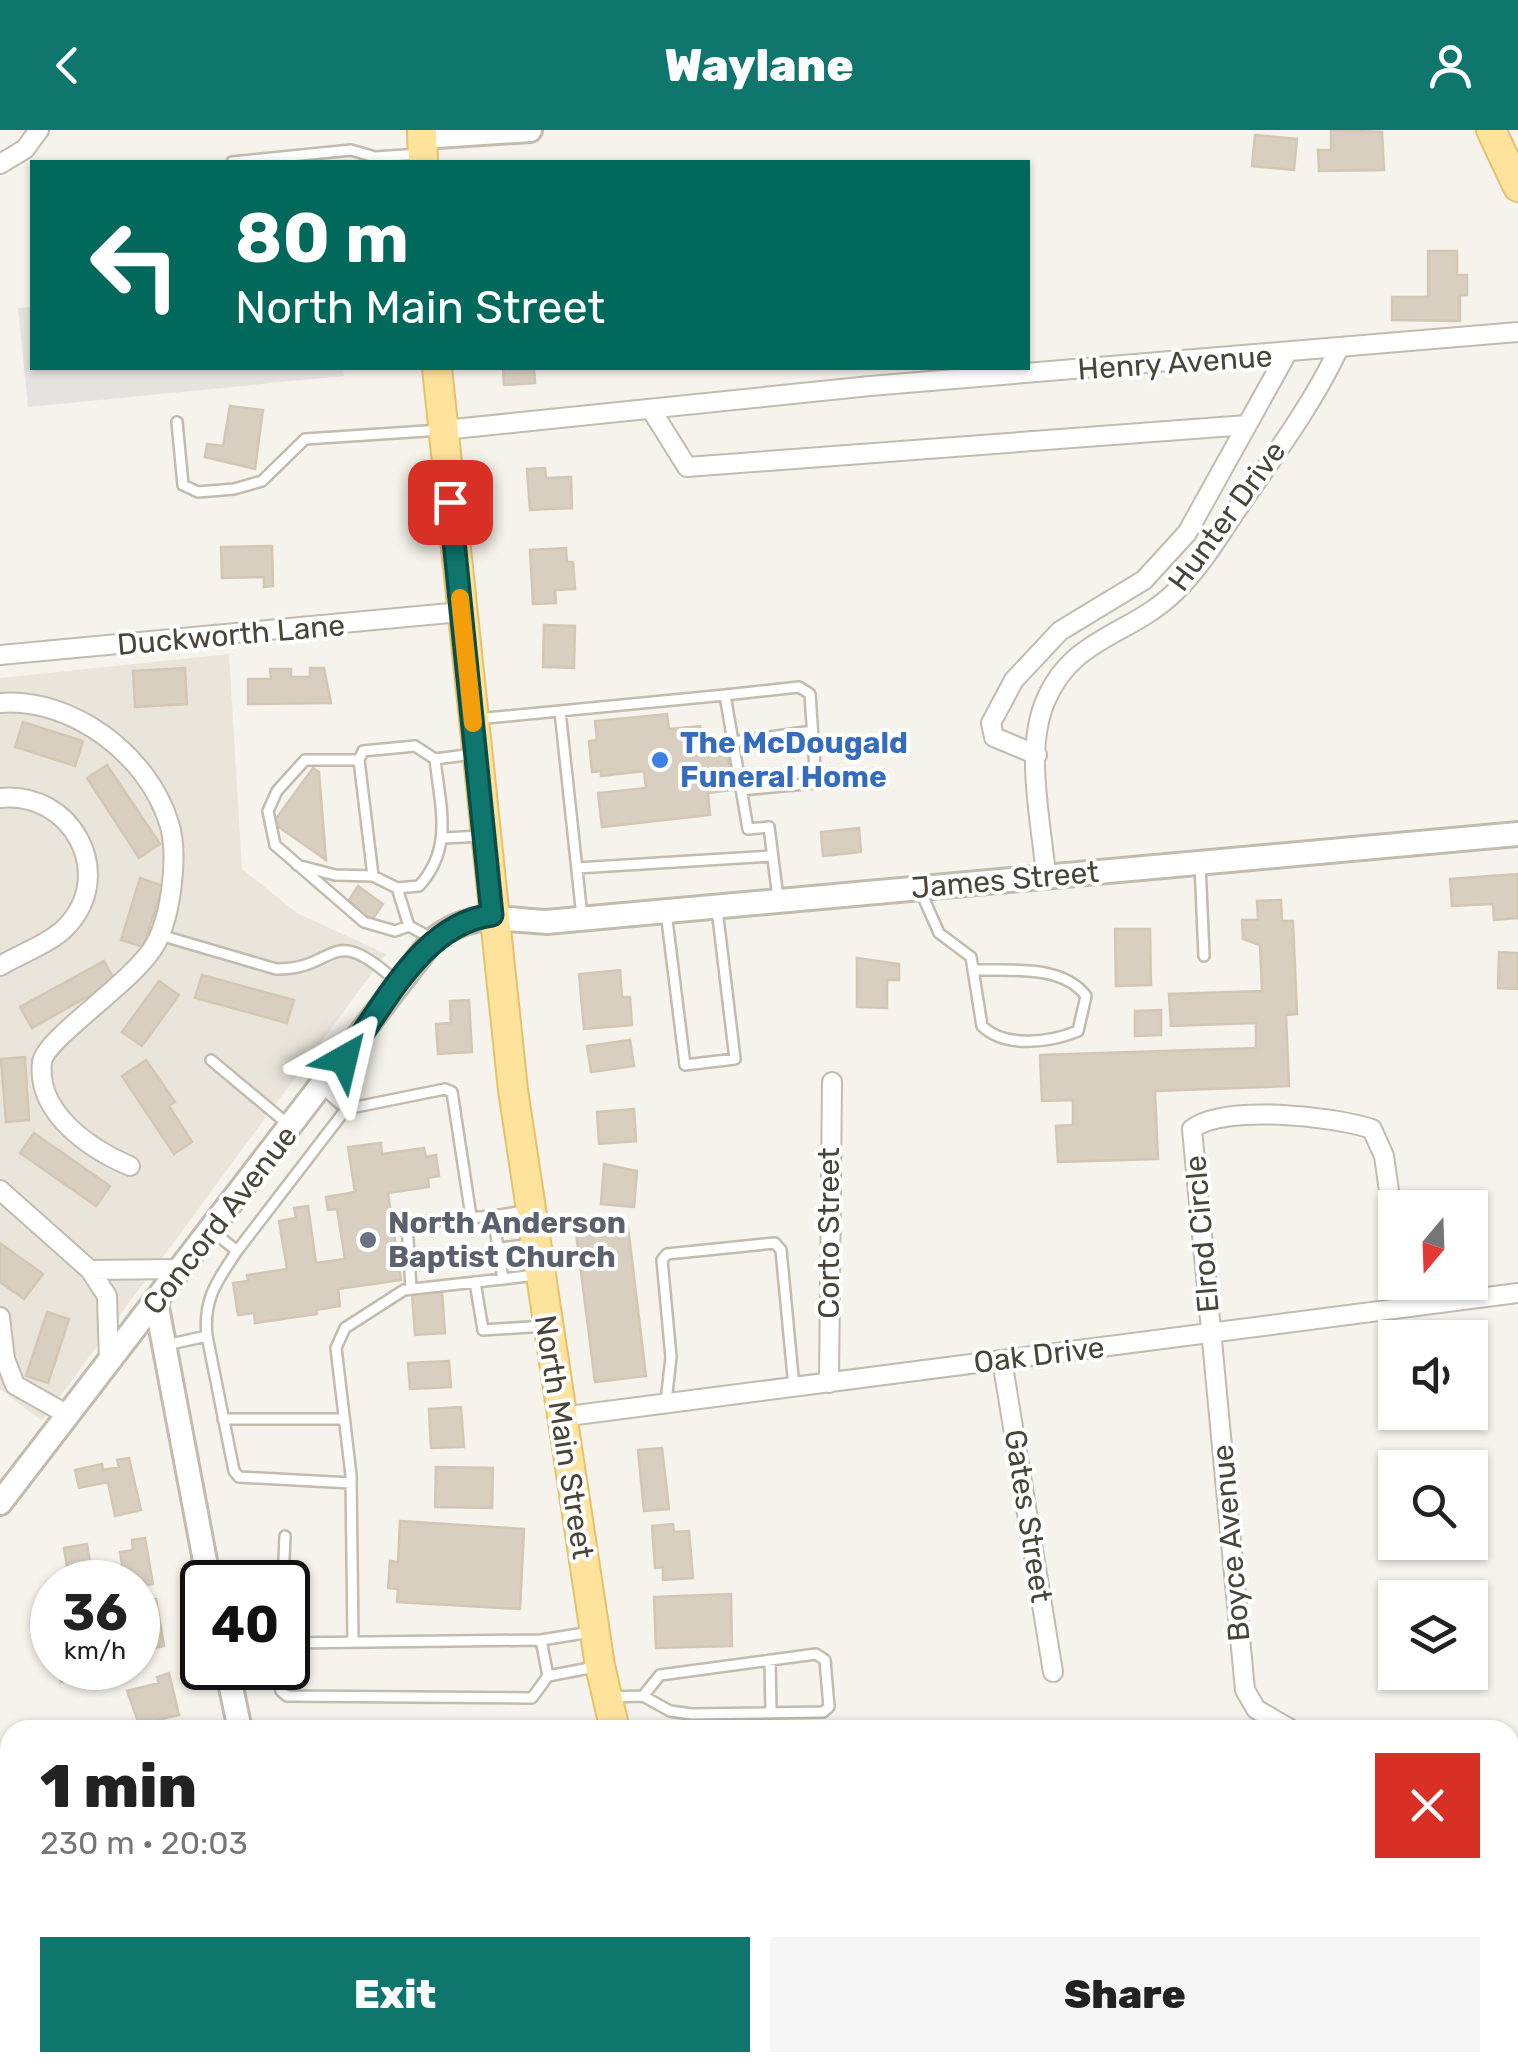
<!DOCTYPE html>
<html lang="en">
<head>
<meta charset="utf-8">
<style>
	body { margin:0; font-family:Rubik,sans-serif; background:#f6f6f6; color:#222; height:100vh; display:flex; flex-direction:column; font-size:38px; white-space:nowrap }
	* { box-sizing:border-box; margin:0 }
	p { font-size:32px; color:#767676 }
	.icon { flex:none; width:55px; height:55px; fill:none; stroke:currentColor; stroke-width:2; stroke-linecap:round; stroke-linejoin:round }
	.map { position:relative; flex:1; overflow:hidden }
	.drawer { position:absolute; left:0px; top:1590px; width:1520px; height:352px; display:flex; flex-direction:column; background:#fff; border-radius:30px 30px 0 0; box-shadow:0 2px 8px #0004 }
	.drawer>* { flex:none }
	.hud { position:absolute; left:30px; top:30px; width:1000px; height:210px; border-radius:0px; box-shadow:0 2px 8px #0004; background:#00695c; color:#fff; overflow:hidden }
	.needle { width:65px; rotate:199deg }
	.controls { position:absolute; left:1378px; top:1060px; display:grid; gap:20px }
	.controls a { display:grid; place-items:center; width:110px; height:110px; border-radius:0px; background:#fff; box-shadow:0 2px 8px #0004; font-size:50px }
	.speed { position:absolute; left:30px; top:1430px; display:flex; gap:20px; font-size:50px; font-weight:700; text-align:center }
	.speed>* { display:grid; place-content:center; width:130px; height:130px; border-radius:50%; background:#fff; box-shadow:0 2px 8px #0004; line-height:1 }
	.speed small { font-size:25px; font-weight:400 }
	.speed .limit { border:5px solid #111; border-radius:15px; background:#fff; color:#111 }
	.pin { position:absolute; display:grid; place-items:center; width:85px; height:85px; color:#fff; margin:-42px; border-radius:20px; box-shadow:0 5px 15px #0006 }
	.me { position:absolute; width:110px; margin:-55px; rotate:37deg; stroke-linejoin:round; filter:drop-shadow(0 0 8px #0008) }
	.turn { display:flex; align-items:center; gap:35px; height:210px; padding:0 40px; font-size:45px }
	.turn .icon { width:130px; height:130px; stroke-width:2.5 }
	.turn b { display:block; font-size:70px; line-height:85px }
	.round { display:grid; place-items:center; flex:none; width:105px; height:105px; border-radius:0px; background:#f6f6f6 }
	.head { display:flex; align-items:center; justify-content:space-between; height:170px; padding:0 40px }
	h1 { font-size:60px; font-weight:800; line-height:75px }
	.cta { display:flex; gap:20px; margin-top:auto; padding:20px 40px }
	.cta a { flex:1; height:115px; border-radius:0px; background:#0f766e; color:#fff; font-size:40px; font-weight:800; line-height:115px; text-align:center }
	.cta a+a { background:#f6f6f6; color:#222 }
	header { display:flex; justify-content:space-between; align-items:center; height:130px; padding:0 40px; background:#0f766e; color:#fff; font-size:45px; font-weight:800 }
	.map>svg:first-child { display:block }
	.residential { fill:#eae5da }
	.parking { fill:#e5e3e0 }
	.building { fill:#d8cfc1; stroke:#d3c7b4; stroke-width:2.5 }
	.lines { fill:none; stroke-linecap:round; stroke-linejoin:round }
	.service-casing { stroke:#c2bbae; stroke-width:14 }
	.minor-casing { stroke:#c2bbae; stroke-width:22 }
	.tertiary-casing { stroke:#c2bbae; stroke-width:28 }
	.primary-casing { stroke:#e6c16a; stroke-width:32 }
	.service { stroke:#fff; stroke-width:9 }
	.minor { stroke:#fff; stroke-width:18 }
	.tertiary { stroke:#fff; stroke-width:22 }
	.primary { stroke:#ffe39c; stroke-width:28 }
	.route-casing { stroke:#0a4d48; stroke-width:25 }
	.route { stroke:#0f766e; stroke-width:18 }
	.slow { stroke:#f59e0b; stroke-width:18 }
	.shop-dot { fill:#3f7fe0; stroke:#fff; stroke-width:4 }
	.worship-dot { fill:#6b7280; stroke:#fff; stroke-width:4 }
	.labels { text-anchor:middle; dominant-baseline:central; stroke-width:8; stroke-linejoin:round; paint-order:stroke }
	.street-label { font-size:30px; fill:#4b4439; stroke:#fff }
	.shop-label { font-size:30px; font-weight:bold; fill:#366cbe; stroke:#fff; text-anchor:start }
	.worship-label { font-size:30px; font-weight:bold; fill:#5b616d; stroke:#fff; text-anchor:start }
</style>
</head>
<body>
<header><svg class="icon" aria-label="back" viewBox="0 0 24 24"><path d="M15 5l-7 7 7 7"/></svg>Waylane<svg class="icon" aria-label="person" viewBox="0 0 24 24"><circle cx="12" cy="8" r="4"/><path d="M4 21q1-7 8-7t8 7"/></svg></header>
<div class="map">
<svg width="1518" height="1941" viewBox="0 0 1518 1941">
	<rect width="100%" height="100%" fill="#f6f3ec"/>
	<path class="residential" d="M229,524l13,215 55,44 89,41 -344,467 -42,-32v-711z"/>
	<path class="parking" d="M32,177v61h311l1,8 -316,31 -10,-99z"/>
	<path class="building" d="M1331,0l51,2 2,38 -65,1 -1,-21h13z
		M1255,5l42,4 -3,31 -42,-4z
		M1428,121h29v24h10v20h-7v26l-68,-1v-23h36z
		M503,238h31l1,15 -31,2z
		M230,276l33,4 -8,59 -50,-12 2,-13 16,2z
		M545,338l1,10 25,-1 1,31 -42,2 -3,-41z
		M272,416l1,40 -9,1v-10l-42,1 -1,-31z
		M566,418l1,14h6l2,27 -20,1 1,13 -23,1 -3,-54z
		M544,495l31,1 -1,42 -31,-1z
		M185,538l2,36 -52,3 -2,-36z
		M310,538h14l7,35 -83,1v-25h23l-1,-10h21v8h19z
		M667,584l2,15 31,-3 3,23 24,-2 5,43 -24,3 2,22 -108,12 -4,-34 48,-5 -2,-17 -43,5v-5l-9,1 -3,-31 8,-1 -2,-19z
		M23,592l60,19 -8,25 -60,-19z
		M107,635l53,79 -21,14 -52,-80z
		M313,638l6,4 7,88 -53,-37z
		M859,698l2,24 -38,4 -2,-24z
		M1518,744v44l-24,2 -1,-16 -41,2 -2,-27z
		M140,748l23,8 -20,61 -22,-7z
		M358,756l25,18 -11,16 -25,-17z
		M1281,770l1,21h11l4,93 -11,1 3,71 -134,5 3,68 -100,3 -2,-36 17,-1v-25l-31,1 -2,-46 216,-7v-25l-85,3 -2,-32 93,-3 -2,-46 -17,-6 -1,-19h16l-1,-19z
		M1115,799h35l1,56 -35,1z
		M1499,822l19,1v36l-20,-1z
		M857,828l42,6v16h-12v28l-30,-1z
		M104,831l11,20 -83,47 -12,-21z
		M620,840l2,27h8l2,28 -48,4 -5,-55z
		M202,845l92,25 -7,23 -92,-25z
		M159,851l20,14 -37,51 -20,-14z
		M469,870l3,52 -34,2 -2,-30 15,-1 -1,-22z
		M1161,880v25l-26,1v-25z
		M630,910l4,26 -43,6 -4,-26z
		M25,927l4,63 -23,2 -5,-63z
		M146,930l29,42 -6,4 23,36 -18,12 -52,-78z
		M634,979l2,32 -37,3 -2,-32z
		M34,1003l76,53 -14,20 -76,-53z
		M381,1013l1,11 42,-6 2,9 10,-2 3,21 -11,2 1,9 -41,6 13,87 -63,9 2,17 -24,4 1,4 -62,9 -1,-10 -16,2 -5,-32 15,-2 -1,-6 40,-6 -8,-48 17,-3 -2,-10 14,-2 8,57 29,-4 -8,-50 -9,1 -2,-13 29,-5 -7,-45z
		M604,1034l33,7 -3,36 -33,-3z
		M628,1097l18,149 -51,6 -19,-149z
		M0,1113l43,31 -19,25 -24,-17z
		M442,1161l3,42 -30,2 -3,-42z
		M47,1182l22,7 -21,64 -22,-7z
		M449,1231l2,26 -41,2 -2,-26z
		M461,1277l3,40 -33,1 -2,-39z
		M662,1318l7,61 -25,2 -6,-61z
		M129,1328l12,52 -26,6 -7,-34 -29,6 -4,-18 27,-6 1,6 16,-3 -2,-7z
		M436,1337l57,1 -1,40 -57,-1z
		M400,1391l124,8 -4,80 -123,-7 1,-13 -10,-1 2,-27 8,1z
		M673,1394l1,8 15,-1 4,47 -30,2v-13l-8,1 -3,-42z
		M145,1408l8,46 -15,3v-5h-13l-5,-30 13,-2 -1,-10z
		M87,1414l3,19 -23,4 -3,-19z
		M731,1464l1,52 -76,2 -2,-51z
		M156,1469l8,47 -26,5v-48z
		M58,1538h38l2,5 -37,9z
		M169,1543l10,42 -40,9 -12,-33 32,-8 -2,-6z
		M10,1706v48l-10,-33v-13z
		M66,1932h48l1,7 -48,2z
		M422,1932h32l3,9h-57z
		M508,1932h101l4,9h-102z"/>
	<g class="lines">
		<g class="service-casing">
			<path id="service" d="M232,32l119,-12 24,7 45,-3
				M177,292l6,63 15,7 36,-3 28,-8 43,-42 136,-9
				M725,565l74,-8 11,7 6,89 -75,7
				M560,581l22,206
				M476,589l249,-24 23,134 21,-2 9,71
				M733,612l79,-11
				M435,629c5,47 19,89 -16,127l-22,2 -24,-12 -14,-116 4,-9 52,-5 20,13 39,-5
				M359,630h-54l-28,31 -9,20 7,34 89,77 31,9 14,-5
				M444,708l37,-2
				M1200,734l4,92
				M297,735l38,10 38,1
				M577,738l195,-12
				M397,758l12,38 24,13
				M920,760l19,43 32,24 11,69c24,23 69,16 96,5l8,-35c-24,-32 -77,-25 -113,-26
				M666,782l19,153 50,-6 -18,-150
				M160,805l116,34c63,1 52,-50 122,14
				M211,930l79,66
				M322,958l24,21 99,-20 7,3 19,124
				M493,1086l32,-5
				M211,1100l26,21 109,-142
				M500,1118l32,-4
				M503,1149l32,-4
				M475,1152l8,48 62,-4
				M207,1206l27,135 5,6 112,6
				M166,1215l41,-9c-4,-37 10,-55 30,-85
				M666,1272l5,-45 -9,-97 5,-6 108,-11 6,7 13,137
				M223,1289h120
				M283,1452l2,-46
				M541,1510l7,36
				M353,1512l-2,-167 -15,-127 9,-20 59,-38 99,-11 -10,-63 -86,7 4,66
				M288,1513l253,-3 50,-8
				M770,1530l1,52
				M280,1538l1,23 6,5 245,2 16,-22 47,-9
				M611,1567l32,-1 27,15 22,3 131,-2 6,-5 -4,-47 -9,-6 -156,21 -17,21
				M637,1932l3,9"/>
		</g>
		<g class="minor-casing">
			<path id="minor" d="M0,34l25,-15 14,-19
				M652,281l35,56 560,-42
				M444,300l426,-44 648,-54
				M0,525l461,-43
				M0,573c72,-6 148,52 169,120 10,31 2,92 -13,120 -19,37 -111,95 -114,119 -6,51 48,87 88,104
				M1037,625l-43,-18 -3,-14 23,-43 46,-49 84,-51 43,-47 99,-178
				M0,668c70,-8 118,75 66,129 -15,16 -46,27 -66,39
				M1046,747c-4,-53 -22,-124 -1,-175 27,-66 86,-66 131,-111 25,-24 44,-57 64,-86 34,-49 72,-100 98,-155
				M0,1060l90,80 17,26 2,65
				M90,1140l91,-1
				M1402,1152l3,25
				M0,1187l5,42 10,26 53,30
				M1002,1230l51,312
				M829,1253l3,-301
				M561,1287l957,-124
				M1292,1600l-36,-21 -11,-19 -53,-561c32,-25 141,-13 180,0l12,27 11,77
				M1204,1932l2,9"/>
		</g>
		<g class="tertiary-casing">
			<path id="tertiary" d="M422,7l108,-7
				M156,1172l53,280
				M0,1373l431,-561c38,-32 68,-23 115,-20l972,-88
				M227,1538l13,62
				M308,1932l2,9"/>
		</g>
		<g class="primary-casing">
			<path id="primary" d="M422,0l1,32
				M1491,0l27,57
				M437,238l76,722 87,576 15,64
				M703,1932l2,9"/>
		</g>
		<use href="#service" class="service"/>
		<use href="#minor" class="minor"/>
		<use href="#tertiary" class="tertiary"/>
		<use href="#primary" class="primary"/>
	</g>
	<g class="lines">
		<g class="route-casing">
			<path id="route" d="M344,929c41,-53 77,-135 148,-144l-42,-413"/>
		</g>
		<use href="#route" class="route"/>
		<path class="slow" d="M460,468l13,125"/>
	</g>
	<circle class="shop-dot" cx="660" cy="630" r="10"/>
	<circle class="worship-dot" cx="368" cy="1110" r="10"/>
	<g class="labels">
		<g class="street-label">
			<text transform="translate(1175 233) rotate(-4)">Henry Avenue</text>
			<text transform="translate(1227 386) rotate(-54)">Hunter Drive</text>
			<text transform="translate(231 505) rotate(-5)">Duckworth Lane</text>
			<text transform="translate(1005 750) rotate(-5)">James Street</text>
			<text transform="translate(220 1090) rotate(-52)">Concord Avenue</text>
			<text transform="translate(829 1103) rotate(-90)">Corto Street</text>
			<text transform="translate(1202 1104) rotate(-95)">Elrod Circle</text>
			<text transform="translate(1039 1225) rotate(-7)">Oak Drive</text>
			<text transform="translate(564 1307) rotate(81)">North Main Street</text>
			<text transform="translate(1028 1386) rotate(81)">Gates Street</text>
			<text transform="translate(1231 1413) rotate(-95)">Boyce Avenue</text>
		</g>
		<g class="shop-label">
			<text x="680" y="613">The McDougald<tspan x="680" dy="34">Funeral Home</tspan></text>
		</g>
		<g class="worship-label">
			<text x="388" y="1093">North Anderson<tspan x="388" dy="34">Baptist Church</tspan></text>
		</g>
	</g>
</svg>
<div class="controls">
<a><svg class="needle" viewBox="-14 -14 28 28"><path d="M0-13l5 13h-10z" fill="#e53935"/><path d="M0 13l5-13h-10z" fill="#767676"/></svg></a>
<a><svg class="icon" aria-label="sound" viewBox="0 0 24 24"><path d="M4 9h4l5-4v14l-5-4H4zM17 9q2 3 0 6"/></svg></a>
<a><svg class="icon" aria-label="search" viewBox="0 0 24 24"><circle cx="10" cy="10" r="6"/><path d="M15 15l6 6"/></svg></a>
<a><svg class="icon" aria-label="layers" viewBox="0 0 24 24"><path d="M12 4l9 5-9 5-9-5zM3 14l9 5 9-5"/></svg></a>
</div>
<div class="speed"><div>36<small>km/h</small></div><div class="limit">40</div></div>
<div class="pin" style="left:450px;top:372px;background:#d93025"><svg class="icon" aria-label="arrive" viewBox="0 0 24 24"><path d="M6 21V4h12l-3 4 3 4H6"/></svg></div>
<svg class="me" style="left:344px;top:929px" viewBox="-20 -20 40 40"><path d="M0-17L14 15 0 8-14 15z" fill="#0f766e" stroke="#fff" stroke-width="4"/></svg>
<div class="hud">
<div class="turn"><svg class="icon" aria-label="left" viewBox="0 0 24 24"><path d="M17 20v-9H6M10 6l-5 5 5 5"/></svg><div><b>80 m</b>North Main Street</div></div>
</div>
<section class="drawer">
<div class="head"><div><h1>1 min</h1><p>230 m · 20:03</p></div><a class="round" style="background:#d93025;color:#fff"><svg class="icon" aria-label="close" viewBox="0 0 24 24"><path d="M6 6l12 12M18 6L6 18"/></svg></a></div>
<div class="cta"><a>Exit</a><a>Share</a></div>
</section>
</div>
</body>
</html>
